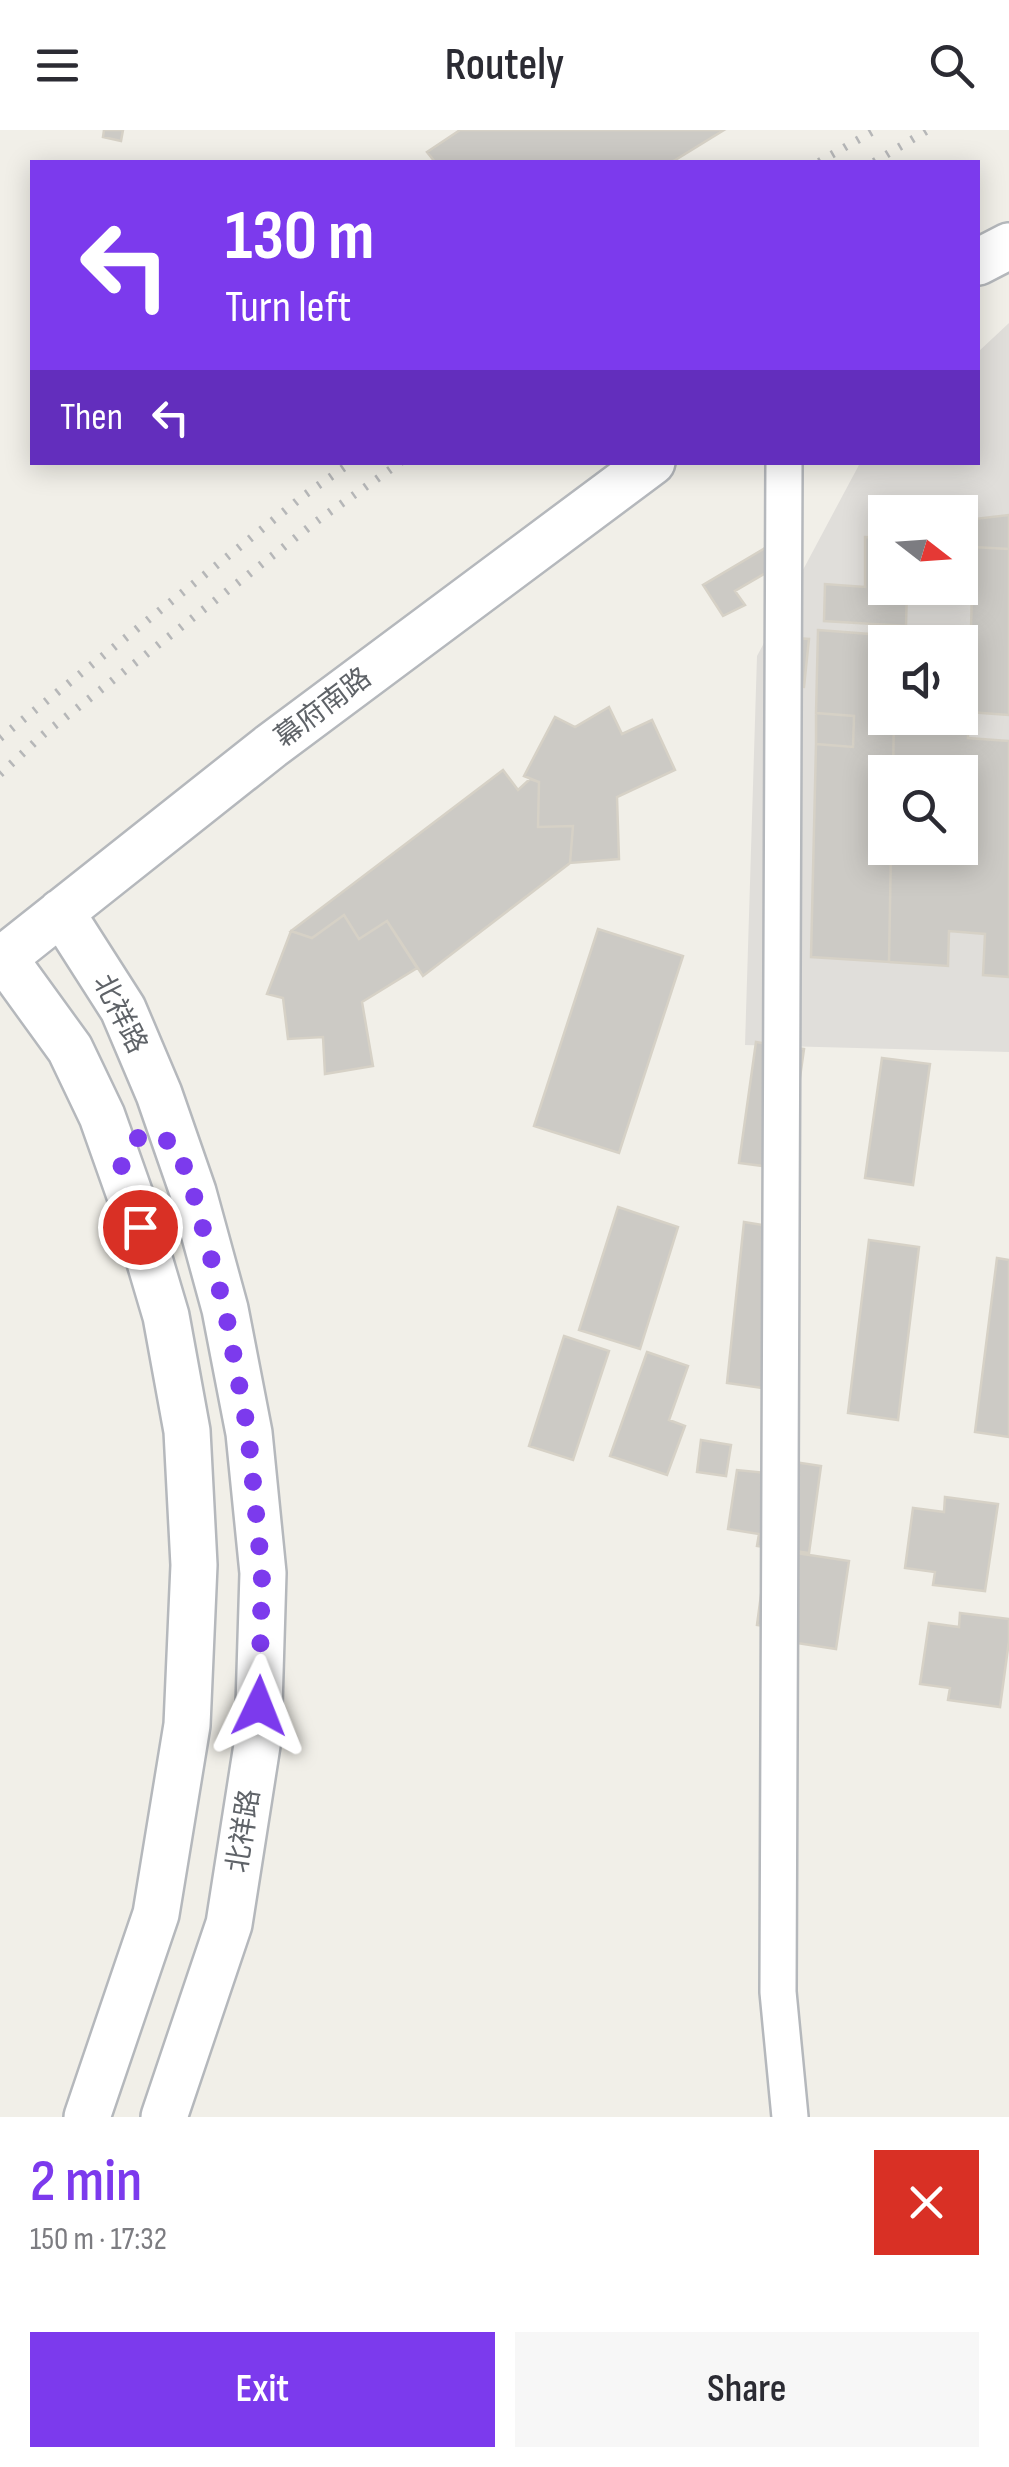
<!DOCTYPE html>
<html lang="en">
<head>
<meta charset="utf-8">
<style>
	body { margin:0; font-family:"Sofia Sans Condensed","Noto Sans SC",sans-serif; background:#f7f7f7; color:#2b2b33; height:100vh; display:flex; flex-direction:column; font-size:38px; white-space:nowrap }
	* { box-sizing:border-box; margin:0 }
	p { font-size:32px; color:#7c7c81 }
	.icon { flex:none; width:55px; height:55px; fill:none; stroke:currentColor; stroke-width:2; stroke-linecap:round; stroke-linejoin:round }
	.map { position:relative; height:1987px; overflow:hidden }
	.sheet { display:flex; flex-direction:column; background:#fff; flex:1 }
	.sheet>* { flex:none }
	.banner { position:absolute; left:30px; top:30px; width:950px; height:305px; border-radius:0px; box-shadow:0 5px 25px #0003; background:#7c3aed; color:#fff; overflow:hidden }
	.needle { width:65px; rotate:107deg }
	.tools { position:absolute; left:868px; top:365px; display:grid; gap:20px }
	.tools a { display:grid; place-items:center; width:110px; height:110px; border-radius:0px; background:#fff; box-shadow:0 5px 25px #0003; font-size:50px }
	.pin { position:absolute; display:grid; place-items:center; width:85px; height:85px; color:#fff; margin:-42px; border:5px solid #fff; border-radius:50%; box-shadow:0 2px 10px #0007 }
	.me { position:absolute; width:110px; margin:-55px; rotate:2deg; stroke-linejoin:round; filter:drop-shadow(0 0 8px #0008) }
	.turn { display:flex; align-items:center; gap:35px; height:210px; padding:0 30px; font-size:45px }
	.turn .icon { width:130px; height:130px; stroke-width:2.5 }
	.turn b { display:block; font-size:70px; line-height:85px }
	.then { display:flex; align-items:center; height:95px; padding:0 30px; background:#0003; gap:20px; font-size:38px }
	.round { display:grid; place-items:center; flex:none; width:105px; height:105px; border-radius:0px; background:#f7f7f7 }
	.headline { display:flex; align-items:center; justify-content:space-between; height:170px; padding:0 30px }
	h1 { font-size:60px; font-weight:600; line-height:75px; color:#7c3aed }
	.action { display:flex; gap:20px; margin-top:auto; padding:20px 30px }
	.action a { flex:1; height:115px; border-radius:0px; background:#7c3aed; color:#fff; font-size:40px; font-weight:600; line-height:115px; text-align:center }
	.action a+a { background:#f7f7f7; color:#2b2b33 }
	header { display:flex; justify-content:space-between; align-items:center; height:130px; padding:0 30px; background:#fff; font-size:45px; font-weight:600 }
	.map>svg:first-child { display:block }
	.industrial { fill:#e0deda; fill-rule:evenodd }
	.building { fill:#cccac5; stroke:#d6d1c6; stroke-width:2.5 }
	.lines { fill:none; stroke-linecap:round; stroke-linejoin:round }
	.minor-casing { stroke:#b5b8bc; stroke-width:40 }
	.tertiary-casing { stroke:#b5b8bc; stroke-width:50 }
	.minor { stroke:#fff; stroke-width:35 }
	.tertiary { stroke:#fff; stroke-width:45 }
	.rail { stroke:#b6b7b8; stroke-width:8; stroke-dasharray:2.5 12; stroke-linecap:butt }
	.route { stroke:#7c3aed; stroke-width:18; stroke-dasharray:0 32.4 }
	.labels { text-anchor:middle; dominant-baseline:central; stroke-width:9; stroke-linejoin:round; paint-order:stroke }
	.street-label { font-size:28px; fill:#5f6368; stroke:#fff }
</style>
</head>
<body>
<header><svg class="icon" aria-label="menu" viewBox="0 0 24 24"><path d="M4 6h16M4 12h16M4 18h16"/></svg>Routely<svg class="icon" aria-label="search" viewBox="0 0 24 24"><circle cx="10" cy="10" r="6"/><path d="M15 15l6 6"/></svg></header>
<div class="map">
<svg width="1009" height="1987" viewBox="0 0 1009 1987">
	<rect width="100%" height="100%" fill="#f1efe8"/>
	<path class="industrial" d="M1009,193v729l-264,-7 12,-389 103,-193 118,-1v-110zM885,382h75v76h-75zM885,512h75v76h-75zM885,642h75v76h-75z"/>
	<path class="building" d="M104,0h19l-2,11 -18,-4z
		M460,0h264l-52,32h-237l-8,-10z
		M1009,385v34l-36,-2 1,-28z
		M865,407l20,1v50h22l-1,38 -82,-5 1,-37 40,3z
		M973,417l36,2v166l-40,-3z
		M765,418l11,19 -41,24 10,14 -22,11 -20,-31z
		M818,500l78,6v6h-11v76h9l-1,54h-8v76h6l-2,114 -78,-5 5,-213 37,3 1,-31 -38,-3z
		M780,507l29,2 -5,48 -29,-3z
		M609,577l13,27 30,-14 23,50 -58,27 2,62 -49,4 3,-37 -35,1 1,-45 -15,-6 31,-59 20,10z
		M960,581l8,1v26l41,3v236l-26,-2 2,-41 -36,-3 -1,35 -59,-4 2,-114h69v-76h-67l1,-54h66z
		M816,583l38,3 -1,31 -37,-3z
		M503,640l15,20 12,-11 9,3 -1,45 35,-1 -3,37 -147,113 -36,-55 -28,18 -15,-24 -32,23 -21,-7z
		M344,785l15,24 28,-18 30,47 -55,34 11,64 -48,8 -2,-37 -35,2 -5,-41 -16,-4 24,-63 21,7z
		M598,799l85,27 -64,197 -85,-27z
		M756,912l48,7 -17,120 -48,-6z
		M882,928l48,6 -17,121 -48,-7z
		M618,1077l60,20 -38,122 -61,-19z
		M744,1092l49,8 -17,160 -49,-7z
		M869,1110l50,7 -21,173 -50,-7z
		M997,1128l12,2v177l-34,-5z
		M564,1206l45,15 -36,109 -44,-14z
		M647,1222l41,14 -19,54 16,6 -18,49 -57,-19z
		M701,1310l30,5 -5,31 -29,-4z
		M768,1328l53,8 -12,87 -52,-7 2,-12 -31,-5 9,-59 30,3z
		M945,1367l53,7 -13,87 -52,-6 2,-13 -30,-4 8,-60 31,4z
		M796,1423l53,8 -13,88 -52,-8 2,-12 -29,-4 8,-60z
		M960,1483l49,6v22l-9,66 -52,-7 2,-12 -30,-4 9,-61 30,4z"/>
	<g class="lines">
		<g class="minor-casing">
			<path id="minor" d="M784,332l-6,1530 12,125"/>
		</g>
		<g class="tertiary-casing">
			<path id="tertiary" d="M978,132l31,-16
				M61,782l62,97 36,85 34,98 32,117 24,124 14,140 -5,166 -29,185 -65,193
				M4,828l66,91 32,67 29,82 35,118 21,115 7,134 -7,160 -31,189 -69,203
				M0,831l271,-215 381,-284"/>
		</g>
		<use href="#minor" class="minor"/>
		<use href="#tertiary" class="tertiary"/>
		<path class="rail" d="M819,32l56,-32
			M874,32l54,-32
			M0,608l306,-244 46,-32
			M0,644l44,-40 273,-213 84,-59"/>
	</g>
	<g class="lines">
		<path class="route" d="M140,1097l-20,-58 10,-20 11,-15 17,2 19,10 16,46 32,117 23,123 14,141 -3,133"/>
	</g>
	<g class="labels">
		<g class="street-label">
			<text transform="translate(323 578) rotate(-37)">幕府南路</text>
			<text transform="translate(120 884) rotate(63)">北祥路</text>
			<text transform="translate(244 1701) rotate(-81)">北祥路</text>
		</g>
	</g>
</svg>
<div class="tools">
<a><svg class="needle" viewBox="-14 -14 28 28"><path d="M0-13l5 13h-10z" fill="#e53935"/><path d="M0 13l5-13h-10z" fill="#7c7c81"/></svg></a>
<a><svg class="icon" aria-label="sound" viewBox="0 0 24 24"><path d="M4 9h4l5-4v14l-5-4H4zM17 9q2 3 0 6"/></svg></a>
<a><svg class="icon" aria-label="search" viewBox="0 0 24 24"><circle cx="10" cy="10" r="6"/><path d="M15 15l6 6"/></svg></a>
</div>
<div class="pin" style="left:140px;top:1097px;background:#d93025"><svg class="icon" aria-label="arrive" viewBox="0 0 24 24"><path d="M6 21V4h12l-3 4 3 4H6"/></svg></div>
<svg class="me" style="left:259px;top:1576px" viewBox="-20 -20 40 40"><path d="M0-17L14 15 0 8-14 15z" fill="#7c3aed" stroke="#fff" stroke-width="4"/></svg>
<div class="banner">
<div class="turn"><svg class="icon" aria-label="left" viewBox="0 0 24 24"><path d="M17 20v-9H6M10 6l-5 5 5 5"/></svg><div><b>130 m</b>Turn left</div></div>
<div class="then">Then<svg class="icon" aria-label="left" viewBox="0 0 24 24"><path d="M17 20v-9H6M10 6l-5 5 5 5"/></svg></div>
</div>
</div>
<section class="sheet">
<div class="headline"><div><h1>2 min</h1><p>150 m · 17:32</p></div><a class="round" style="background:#d93025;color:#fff"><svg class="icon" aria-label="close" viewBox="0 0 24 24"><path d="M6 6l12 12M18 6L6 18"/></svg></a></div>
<div class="action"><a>Exit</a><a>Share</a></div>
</section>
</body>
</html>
